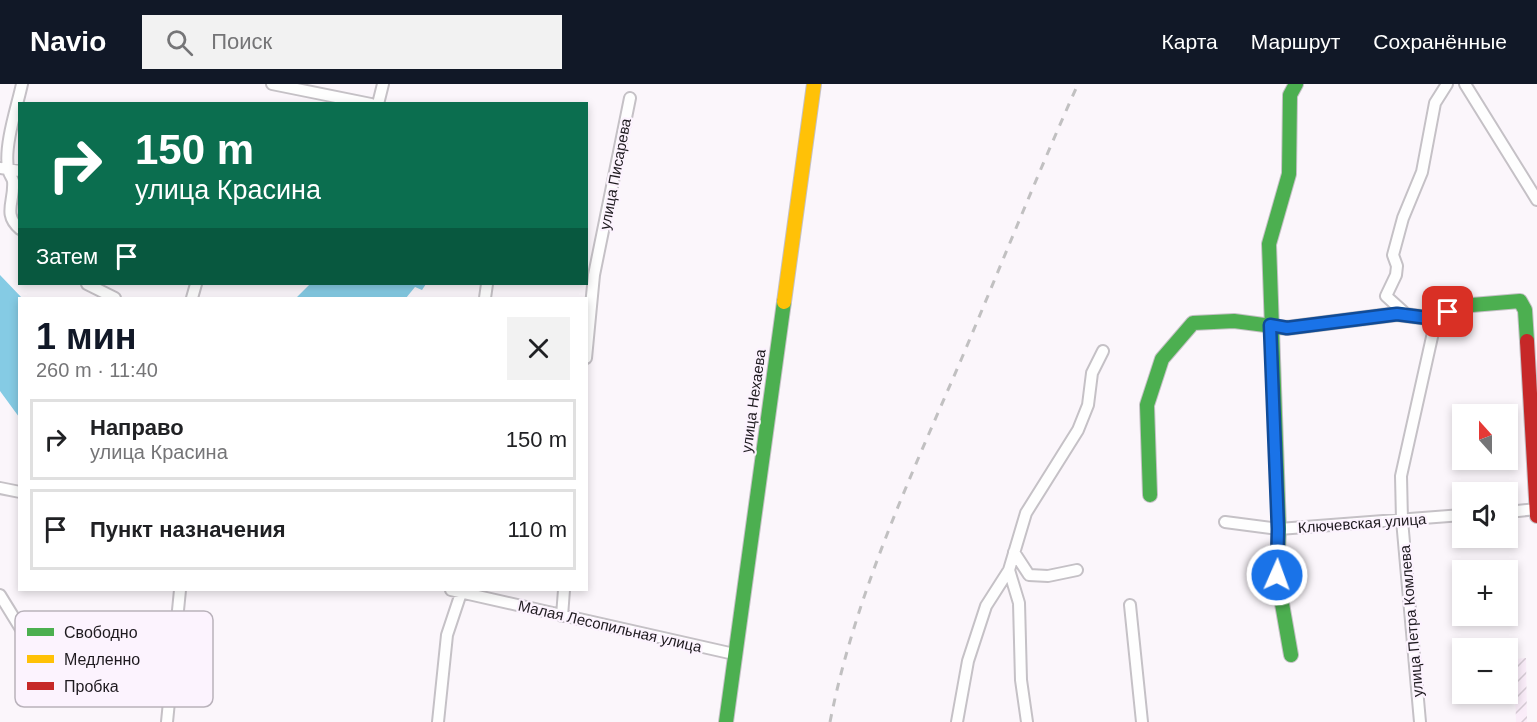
<!DOCTYPE html>
<html lang="ru">
<head>
<meta charset="utf-8">
<style>
	body { margin:0; font-family:Helvetica,sans-serif; background:#f2f2f2; color:#202124; height:100vh; display:flex; flex-direction:column; font-size:22px; white-space:nowrap }
	* { box-sizing:border-box; margin:0 }
	p { font-size:20px; color:#757577 }
	.icon { flex:none; width:33px; height:33px; fill:none; stroke:currentColor; stroke-width:2; stroke-linecap:round; stroke-linejoin:round }
	.map { position:relative; flex:1; overflow:hidden }
	.drawer { position:absolute; left:18px; top:213px; width:570px; height:294px; display:flex; flex-direction:column; background:#fff; border-radius:0px; box-shadow:0 3px 9px #0003 }
	.drawer>* { flex:none }
	.guide { position:absolute; left:18px; top:18px; width:570px; height:183px; border-radius:0px; box-shadow:0 3px 9px #0003; background:#0b6e4f; color:#fff; overflow:hidden }
	.needle { width:39px; rotate:339deg }
	.controls { position:absolute; left:1452px; top:320px; display:grid; gap:12px }
	.controls a { display:grid; place-items:center; width:66px; height:66px; border-radius:0px; background:#fff; box-shadow:0 3px 9px #0003; font-size:30px }
	.pin { position:absolute; display:grid; place-items:center; width:51px; height:51px; color:#fff; margin:-26px; border-radius:12px; box-shadow:0 3px 9px #0006 }
	.me { position:absolute; width:66px; margin:-33px; rotate:2deg; stroke-linejoin:round; filter:drop-shadow(0 0 4px #0008) }
	.turn { display:flex; align-items:center; gap:21px; height:126px; padding:0 18px; font-size:27px }
	.turn .icon { width:78px; height:78px; stroke-width:2.5 }
	.turn b { display:block; font-size:42px; line-height:51px }
	.then { display:flex; align-items:center; height:57px; padding:0 18px; background:#0003; gap:12px; font-size:22px }
	.round { display:grid; place-items:center; flex:none; width:63px; height:63px; border-radius:0px; background:#f2f2f2 }
	.headline { display:flex; align-items:center; justify-content:space-between; height:102px; padding:0 18px }
	h1 { font-size:36px; font-weight:700; line-height:45px; color:#111827 }
	ul { padding:0; list-style:none }
	li { display:flex; align-items:center; gap:18px; height:81px; margin:0 12px 9px; padding:0 6px; border:3px solid #e0e0e0; border-radius:0px }
	li div { flex:1 }
	li b { display:block; font-size:22px }
	li em { font-style:normal }
	header { display:flex; align-items:center; gap:36px; box-sizing:border-box; height:84px; padding:0 30px; background:#111827; color:#fff }
	header strong { font-size:28px }
	nav { display:flex; gap:33px; margin-inline-start:auto; font-size:21px }
	.search { width:420px; height:54px; background:#f2f2f2; display:flex; align-items:center; gap:15px; box-sizing:border-box; padding:0 21px; border-radius:0px; color:#757577; font-size:22px }
	.map>svg:first-child { display:block }
	.industrial { fill:url(#industrial-furrows) }
	.water { fill:#85cbe4 }
	.lines { fill:none; stroke-linecap:round; stroke-linejoin:round }
	.street-casing { stroke:#c5c1c6; stroke-width:14 }
	.fast-casing { stroke:#c5c1c6; stroke-width:16 }
	.slow-casing { stroke:#c5c1c6; stroke-width:16 }
	.jam-casing { stroke:#c5c1c6; stroke-width:16 }
	.street { stroke:#fefefe; stroke-width:10 }
	.fast { stroke:#4caf50; stroke-width:14 }
	.slow { stroke:#ffc107; stroke-width:14 }
	.jam { stroke:#c62828; stroke-width:14 }
	.rail { stroke:#c1c0c1; stroke-width:3; stroke-dasharray:8 8; stroke-linecap:butt }
	.route-casing { stroke:#114b97; stroke-width:15 }
	.route { stroke:#1a73e8; stroke-width:10 }
	.labels { text-anchor:middle; dominant-baseline:central; stroke-width:4.5; stroke-linejoin:round; paint-order:stroke }
	.street-label { font-size:15px; fill:#1e1a1f; stroke:#fcf3fe }
	.key { fill:#fcf3fe; stroke:#b9b2bb; stroke-width:1.5 }
	.key-label { font-size:16px; fill:#1e1a1f }
</style>
</head>
<body>
<header>
<strong>Navio</strong>
<div class="search"><svg class="icon" aria-label="search" viewBox="0 0 24 24"><circle cx="10" cy="10" r="6"/><path d="M15 15l6 6"/></svg>Поиск</div>
<nav><a>Карта</a><a>Маршрут</a><a>Сохранённые</a></nav>
</header>
<div class="map">
<svg width="1537" height="638" viewBox="0 0 1537 638">
	<defs>
		<pattern id="industrial-furrows" width="10" height="10" patternUnits="userSpaceOnUse" patternTransform="scale(1.5)"><rect width="10" height="10" fill="#faedf9"/><path d="M-1 1l2-2M0 10L10 0M9 11l2-2" fill="none" stroke="#d6cbd5"/></pattern>
	</defs>
	<rect width="100%" height="100%" fill="#fbf6fb"/>
	<path class="industrial" d="M1526,574l1,64h-11l-2,-63z"/>
	<path class="water" d="M0,191l22,23h-2l-1,119 -19,-26z
		M310,200h116l-4,6 -7,-3 -9,11h-110z"/>
	<g class="lines">
		<g class="street-casing">
			<path id="street" d="M272,0l99,20
				M1465,0l72,116
				M378,20l5,-20
				M0,84l20,3
				M20,145c-18,-15 -5,-28 -7,-48 -1,-4 -5,-8 -5,-13 -4,-23 9,-61 14,-84
				M87,200l28,14
				M192,214l4,-14
				M485,214l2,-14
				M1407,231l-21,-19 10,-21 1,-9 -4,-11 10,-37 19,-46 13,-69 12,-19
				M586,274l8,-83 36,-177
				M0,404l20,4
				M1508,428l29,-3
				M1225,438l54,7 183,-14
				M1014,468l15,23 19,1 29,-6
				M451,506l283,64
				M0,511l40,65 15,14 117,-1
				M1130,521l12,117
				M562,532l2,-26
				M167,638l13,-132
				M438,638l9,-87 15,-45
				M957,638l11,-61 18,-55 23,-36
				M1027,638l-6,-42 -2,-77 -10,-33 17,-57 52,-83 10,-25 4,-32 11,-22
				M1420,638l-18,-202 -1,-44 35,-157"/>
		</g>
		<g class="fast-casing">
			<path id="fast" d="M1150,411l-3,-90 15,-46 31,-36 41,-2 53,7 110,-14 39,5 24,-13 60,-5 5,9 2,31
				M1291,571l-14,-80 2,-46 -10,-285 20,-70 1,-79 6,-11
				M726,638l58,-420"/>
		</g>
		<g class="slow-casing">
			<path id="slow" d="M784,218l30,-218"/>
		</g>
		<g class="jam-casing">
			<path id="jam" d="M1527,257l10,175"/>
		</g>
		<use href="#street" class="street"/>
		<use href="#fast" class="fast"/>
		<use href="#slow" class="slow"/>
		<use href="#jam" class="jam"/>
		<path class="rail" d="M830,638c25,-127 80,-244 131,-362 39,-92 76,-185 117,-276"/>
	</g>
	<g class="lines">
		<g class="route-casing">
			<path id="route" d="M1277,491l1,-46 -8,-204 17,3 110,-14 39,5 12,-7"/>
		</g>
		<use href="#route" class="route"/>
	</g>
	<g class="labels">
		<g class="street-label">
			<text transform="translate(615 90) rotate(-79)">улица Писарева</text>
			<text transform="translate(753 317) rotate(-82)">улица Нехаева</text>
			<text transform="translate(1362 439) rotate(-4)">Ключевская улица</text>
			<text transform="translate(1411 537) rotate(-95)">улица Петра Комлева</text>
			<text transform="translate(610 542) rotate(13)">Малая Лесопильная улица</text>
		</g>
	</g>
	<rect x="15" y="527" width="198" height="96" rx="9" class="key"/>
	<rect x="27" y="544" width="27" height="8" fill="#4caf50"/>
	<rect x="27" y="571" width="27" height="8" fill="#ffc107"/>
	<rect x="27" y="598" width="27" height="8" fill="#c62828"/>
	<g class="key-label">
		<text x="64" y="554">Свободно</text>
		<text x="64" y="581">Медленно</text>
		<text x="64" y="608">Пробка</text>
	</g>
</svg>
<div class="controls">
<a><svg class="needle" viewBox="-14 -14 28 28"><path d="M0-13l5 13h-10z" fill="#e53935"/><path d="M0 13l5-13h-10z" fill="#757577"/></svg></a>
<a><svg class="icon" aria-label="sound" viewBox="0 0 24 24"><path d="M4 9h4l5-4v14l-5-4H4zM17 9q2 3 0 6"/></svg></a>
<a>+</a>
<a>−</a>
</div>
<div class="pin" style="left:1448px;top:228px;background:#d93025"><svg class="icon" aria-label="arrive" viewBox="0 0 24 24"><path d="M6 21V4h12l-3 4 3 4H6"/></svg></div>
<svg class="me" style="left:1277px;top:491px" viewBox="-20 -20 40 40"><circle r="17" fill="#1a73e8" stroke="#fff" stroke-width="3"/><path d="M0-11L8 9 0 5-8 9z" fill="#fff"/></svg>
<div class="guide">
<div class="turn"><svg class="icon" aria-label="right" viewBox="0 0 24 24"><path d="M7 20v-9h11M14 6l5 5-5 5"/></svg><div><b>150 m</b>улица Красина</div></div>
<div class="then">Затем<svg class="icon" aria-label="arrive" viewBox="0 0 24 24"><path d="M6 21V4h12l-3 4 3 4H6"/></svg></div>
</div>
<section class="drawer">
<div class="headline"><div><h1>1 мин</h1><p>260 m · 11:40</p></div><a class="round"><svg class="icon" aria-label="close" viewBox="0 0 24 24"><path d="M6 6l12 12M18 6L6 18"/></svg></a></div>
<ul>
<li><svg class="icon" aria-label="right" viewBox="0 0 24 24"><path d="M7 20v-9h11M14 6l5 5-5 5"/></svg><div><b>Направо</b><p>улица Красина</p></div><em>150 m</em></li>
<li><svg class="icon" aria-label="arrive" viewBox="0 0 24 24"><path d="M6 21V4h12l-3 4 3 4H6"/></svg><div><b>Пункт назначения</b></div><em>110 m</em></li>
</ul>
</section>
</div>
</body>
</html>
